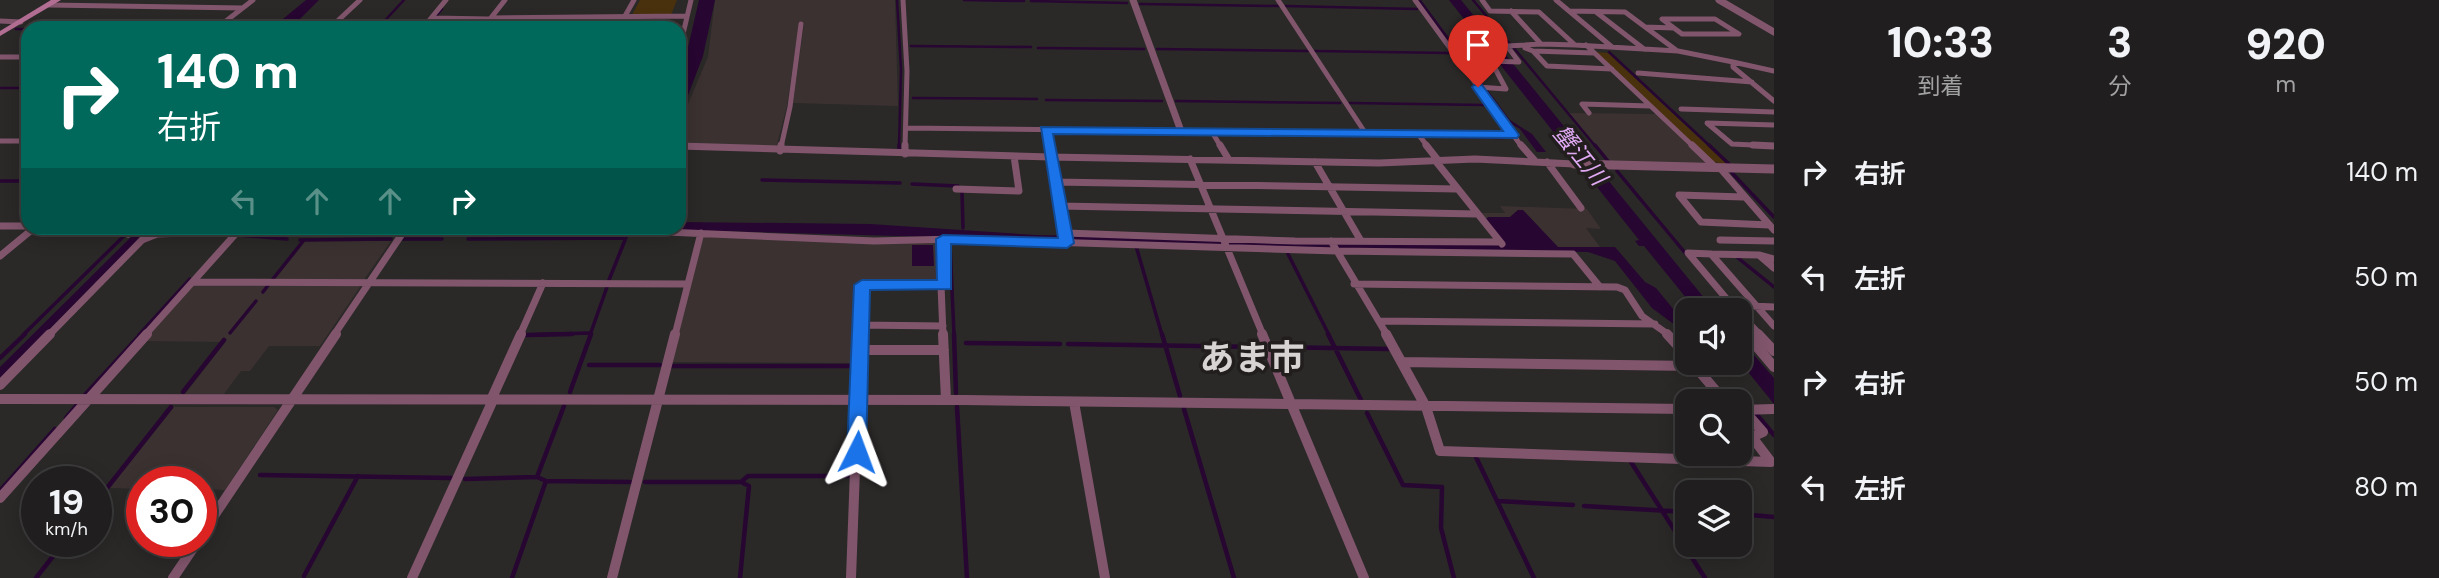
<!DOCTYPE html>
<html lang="ja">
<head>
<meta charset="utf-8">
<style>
	body { margin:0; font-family:"DM Sans","Noto Sans JP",sans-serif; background:#282727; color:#f1f3f6; height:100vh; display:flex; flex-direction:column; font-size:26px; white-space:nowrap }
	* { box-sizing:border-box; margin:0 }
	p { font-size:23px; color:#a2a2a4 }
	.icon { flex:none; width:38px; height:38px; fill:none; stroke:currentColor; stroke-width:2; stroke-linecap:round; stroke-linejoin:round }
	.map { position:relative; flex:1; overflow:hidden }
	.drawer { display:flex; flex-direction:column; background:#201e1e; width:665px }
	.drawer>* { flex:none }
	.top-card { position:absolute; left:21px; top:21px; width:665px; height:214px; border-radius:21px; box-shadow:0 4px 18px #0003,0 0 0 2px #3d3c3c; background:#00695c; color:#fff; overflow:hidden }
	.tools { position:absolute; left:1675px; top:298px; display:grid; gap:14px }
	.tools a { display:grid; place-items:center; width:77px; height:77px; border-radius:14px; background:#201e1e; box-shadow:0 4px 18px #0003,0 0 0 2px #3d3c3c; font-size:35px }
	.speed { position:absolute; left:21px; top:466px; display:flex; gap:14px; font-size:35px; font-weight:700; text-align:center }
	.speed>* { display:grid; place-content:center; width:91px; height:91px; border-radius:50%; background:#201e1e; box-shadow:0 4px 18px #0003,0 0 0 2px #3d3c3c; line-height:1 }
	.speed small { font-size:18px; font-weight:400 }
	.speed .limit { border:10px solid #d22; background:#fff; color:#111 }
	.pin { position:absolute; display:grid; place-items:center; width:60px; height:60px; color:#fff; margin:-72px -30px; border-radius:50% 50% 50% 0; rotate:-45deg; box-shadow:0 0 7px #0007 }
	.pin .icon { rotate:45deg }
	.me { position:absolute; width:77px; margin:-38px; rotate:3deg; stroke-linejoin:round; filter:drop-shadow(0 0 5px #0008) }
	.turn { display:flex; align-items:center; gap:24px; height:147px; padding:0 21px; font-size:32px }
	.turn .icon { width:91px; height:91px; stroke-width:2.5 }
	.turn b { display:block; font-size:49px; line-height:60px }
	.lanes { display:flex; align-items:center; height:66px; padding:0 21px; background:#0003; justify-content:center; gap:35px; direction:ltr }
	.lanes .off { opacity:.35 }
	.eta { display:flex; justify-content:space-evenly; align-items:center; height:119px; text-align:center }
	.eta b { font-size:42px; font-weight:800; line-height:49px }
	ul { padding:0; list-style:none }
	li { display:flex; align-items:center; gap:21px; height:105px; padding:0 21px }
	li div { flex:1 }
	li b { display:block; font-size:26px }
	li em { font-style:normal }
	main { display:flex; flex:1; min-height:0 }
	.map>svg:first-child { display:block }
	.built { fill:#3b3131 }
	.green { fill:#49310e }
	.water { fill:#270632 }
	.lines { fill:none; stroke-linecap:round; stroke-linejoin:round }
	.stream-far2 { stroke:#270632; stroke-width:2.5 }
	.stream-far1 { stroke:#270632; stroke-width:3.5 }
	.stream { stroke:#270632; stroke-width:4.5 }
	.minor-far2 { stroke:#81566d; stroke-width:5 }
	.minor-far1 { stroke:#81566d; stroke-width:7 }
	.minor { stroke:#81566d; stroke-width:10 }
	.tertiary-far1 { stroke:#81566d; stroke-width:7 }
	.tertiary { stroke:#81566d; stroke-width:9 }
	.secondary { fill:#b36e94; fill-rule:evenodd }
	.route { fill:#1a73e8; stroke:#114b97; stroke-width:2 }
	.labels { text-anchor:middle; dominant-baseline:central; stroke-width:7; stroke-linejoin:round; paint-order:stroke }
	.water-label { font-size:23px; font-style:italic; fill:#e1aaf4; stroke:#221e1e }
	.town-label { font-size:35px; font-weight:bold; fill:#d8d3d3; stroke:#221e1e }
</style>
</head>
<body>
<main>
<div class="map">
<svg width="1774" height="578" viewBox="0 0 1774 578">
	<rect width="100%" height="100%" fill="#2b2828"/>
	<path class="built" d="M715,0h180l3,106 -105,-3 11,-79 -5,-1 -12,83 -11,42 -97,-4v-19l29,-68z
		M1569,113l87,1 52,50 -97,-1z
		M1500,206l87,3 14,20 -15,-1 14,19h-42l-40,-37 -8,7h-21l-4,3 -6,-7h26z
		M704,236l232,6 5,2v37l-84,1 -3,81 -185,-1z
		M305,240l86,1 -28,40h-90z
		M192,285h166l2,2 -40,59h-51l-19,25h-9l-17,23h-39l40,-52 -83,-1z
		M174,407h100l4,3 -53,80 -24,-1v-8h-59v8l-33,-1z"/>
	<path class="green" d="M640,0h37l-6,15h-39z
		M1596,52l12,1 120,112 -17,-4z"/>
	<path class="water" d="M306,0h13l-28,28h-19z
		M699,0h16l-12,56 -24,63v-33z
		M1418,0h3l89,120 22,14 14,18h-9l-17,-23 -14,-8z
		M1449,0h12l253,310h-18l-52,-64h-5l-4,-5 4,-1z
		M1518,210h5l35,37h57l30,35 11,6 31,38v8l-35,-26 -37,-47 -27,-9 -248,-4 -696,-19 -489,3 -21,12 -134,135v-12l130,-129 19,-10h530v-6l191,2 165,11 469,9 -19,-24 3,-3h22z
		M912,245h21l1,21h-22z
		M1740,339l34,39v26l-34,-42z"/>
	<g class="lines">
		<path class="stream-far2" d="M897,0l4,69 -2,78
			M964,0l60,1
			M1473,0l37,44
			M1031,1l96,2
			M1140,4l139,2
			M1286,6l131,3
			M437,15l5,-6
			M378,28l26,-28
			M427,28l7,-8
			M613,28l6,-10
			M649,28l5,-11
			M16,29h12
			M911,46l120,1
			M1513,47l83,100
			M1038,48l106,1
			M1157,49l151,2
			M1315,51l133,2
			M1609,52l102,95
			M0,88h28
			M913,98l124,1
			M1046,100l116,1
			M1176,101l164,2
			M1350,103l134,2
			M1459,137l44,1"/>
		<path class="stream-far1" d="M1595,145l13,16
			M1709,145l20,19
			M899,151v-6
			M1617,171l69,83
			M1732,173l42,44
			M762,180l138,3
			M0,181h28
			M912,184l46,2
			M962,192l1,36
			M238,235l49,4
			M403,239h39
			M468,239l158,-1
			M300,240l91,-1
			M950,243l4,92
			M1136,246l26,89
			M1288,254l41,81
			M1738,258l36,29
			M273,279l31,-39
			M609,280l18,-45h27
			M263,292l6,-8
			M230,333l26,-32
			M23,335l108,-106
			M139,335l51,-56
			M526,335l63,-2
			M590,335l17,-48"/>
		<path class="stream" d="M954,334l2,59
			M1162,334l18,62
			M1328,334l34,68
			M526,335l46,-1
			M966,343l94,1
			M1068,344l193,3
			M1273,347l116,2
			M0,358l25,-24
			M589,365h71
			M670,366h183
			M183,392l41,-52
			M570,392l21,-58
			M85,395l56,-61
			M564,406l-27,71 9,4 84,1
			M957,407l10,171
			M1184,409l50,169
			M1367,413l36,72 39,2 -1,41 13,50
			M1757,415l17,20
			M66,418l10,-12
			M1475,455l22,46
			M1631,462l74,116
			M260,475l191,3
			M465,479l72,-2
			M645,482h96l8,4 -9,92
			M741,482l7,-6h100
			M0,491l55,-62
			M96,502l75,-95
			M1584,506l103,6
			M1740,515h3
			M1751,515l23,2
			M304,576l54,-100
			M36,578l29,-37
			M512,578l34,-97
			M1534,578l-37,-77 76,4"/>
		<path class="minor-far2" d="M903,0l4,71 -2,76
			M1278,0l88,134
			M1415,0l107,147
			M1482,0l8,11 49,1 36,33 103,6 55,11
			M1556,0l56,47
			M49,5l194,3
			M1511,11l30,33 34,1
			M1569,11l56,1 51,38
			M1596,12l48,37
			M625,16l9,-16
			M432,18l58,1
			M491,18l195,-2
			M1662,19h53l24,15h-57z
			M0,21l21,1
			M1645,27l29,1
			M217,28l36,-28
			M330,28l30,-28
			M423,28l23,-28
			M483,28l22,-28
			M1586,45l108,102
			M1525,48l8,3 14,15 65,3
			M679,51l12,-51
			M1533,51l61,2
			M0,57h28
			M1774,71l-41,-9v5l41,34
			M1638,73l114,9
			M1478,87l28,2 -15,-28 28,1 -12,-16 34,-2
			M1681,109l93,3
			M1589,113l-7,-9 68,2
			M1774,125l-67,-2 25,21 42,2
			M906,128l606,7
			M1046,130l3,17
			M1212,132l9,15
			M1418,134l10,13
			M0,141h28
			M679,146l26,1
			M781,147l9,-40 11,-83"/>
		<path class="minor-far1" d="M1049,145l16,92
			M1220,145l9,15
			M1426,145l11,14
			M1521,145l15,17
			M1692,145l24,23
			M1753,145l21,1
			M679,146l371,11 329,6 96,-4 99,5
			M780,151l1,-6
			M905,154v-9
			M1190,159l73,176
			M1434,159l68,85
			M1315,162l46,79
			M1547,162l34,46
			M1720,168l54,62
			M1055,182l402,7
			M956,189l63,2 -5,-35
			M1743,197l-64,-2 22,27 68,3
			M1059,206l418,8
			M0,226h28
			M1065,233l230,8 205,1
			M128,234l12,-6
			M1720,240l54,1
			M1331,241l56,94
			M1711,254l-23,-1 48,57
			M1759,255l-48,-1 63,72
			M0,256l34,-28
			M1774,259l-15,-4 15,13
			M193,282l494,2
			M1354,284l263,3 8,3 17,26 27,19
			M941,285l2,50
			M1729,305l45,2
			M1740,314l20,21
			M1380,321l275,3
			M1740,322l7,13
			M861,325l82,1
			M49,335l93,-95 15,-6 82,-3h404l231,10 82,-2 381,12 236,3 27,33
			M145,335l95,-106
			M334,335l72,-107
			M520,335l23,-52
			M675,335l26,-102
			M860,335l2,-50h83l-2,-46"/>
		<path class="minor" d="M943,334l3,66
			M1262,334l102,244
			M1386,334l40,73 14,44 331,11 -19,-25 11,-5 -14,-16
			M1667,334l20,22
			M1746,334l28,33
			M1758,334l16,17
			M860,350h84
			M1402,362l293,4
			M1694,365l22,26 19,10
			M0,385l50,-51
			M0,399l964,1 723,9
			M491,400l30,-66
			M1074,402l31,176
			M1740,410l34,-1
			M0,498l147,-164
			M201,535l135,-201
			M173,578l25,-37
			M412,578l81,-178
			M612,578l63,-244
			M851,578l9,-244"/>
		<path class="tertiary-far1" d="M1133,0l48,131
			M1719,0l55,32"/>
		<path class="tertiary" d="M1574,164l200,5"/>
		<path class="secondary" d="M51,0h10l-61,36v-5z"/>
	</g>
	<path class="route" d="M1474,85h8l37,50 -2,3 -464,-4 21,109 -7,5 -116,-4v45l-81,1 -4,162 -3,5h-13l-3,-5 7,-167 8,-5h75l-1,-41 7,-4 115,3 -17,-111 462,4 -31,-44z"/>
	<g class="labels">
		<g class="water-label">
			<text transform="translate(1580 155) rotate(51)">蟹江川</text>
		</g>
		<g class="town-label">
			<text x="1252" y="358">あま市</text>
		</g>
	</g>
</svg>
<div class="tools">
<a><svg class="icon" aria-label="sound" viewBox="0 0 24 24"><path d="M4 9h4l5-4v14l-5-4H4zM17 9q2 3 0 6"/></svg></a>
<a><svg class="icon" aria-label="search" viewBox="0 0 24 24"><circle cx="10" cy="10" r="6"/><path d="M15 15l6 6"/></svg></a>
<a><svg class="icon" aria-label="layers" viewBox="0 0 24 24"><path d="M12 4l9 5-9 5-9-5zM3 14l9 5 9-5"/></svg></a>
</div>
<div class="speed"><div>19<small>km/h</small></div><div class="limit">30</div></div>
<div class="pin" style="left:1478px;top:87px;background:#d93025"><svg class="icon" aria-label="arrive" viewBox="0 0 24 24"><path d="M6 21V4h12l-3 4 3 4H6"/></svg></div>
<svg class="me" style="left:857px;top:452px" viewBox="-20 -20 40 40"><path d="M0-17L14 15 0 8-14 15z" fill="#1a73e8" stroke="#fff" stroke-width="4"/></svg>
<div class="top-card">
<div class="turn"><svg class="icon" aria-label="right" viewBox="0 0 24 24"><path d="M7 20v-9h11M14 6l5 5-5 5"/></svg><div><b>140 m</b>右折</div></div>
<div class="lanes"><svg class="icon off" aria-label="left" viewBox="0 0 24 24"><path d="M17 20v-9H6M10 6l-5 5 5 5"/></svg><svg class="icon off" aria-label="ahead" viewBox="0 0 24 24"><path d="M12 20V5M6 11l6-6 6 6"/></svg><svg class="icon off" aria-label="ahead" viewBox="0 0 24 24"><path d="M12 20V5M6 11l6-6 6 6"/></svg><svg class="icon" aria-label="right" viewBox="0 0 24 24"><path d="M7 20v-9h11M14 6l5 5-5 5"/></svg></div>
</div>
</div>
<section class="drawer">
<div class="eta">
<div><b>10:33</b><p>到着</p></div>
<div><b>3</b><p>分</p></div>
<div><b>920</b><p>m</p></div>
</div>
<ul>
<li><svg class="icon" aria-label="right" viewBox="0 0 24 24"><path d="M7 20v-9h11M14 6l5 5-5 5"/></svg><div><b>右折</b></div><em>140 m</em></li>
<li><svg class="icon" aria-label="left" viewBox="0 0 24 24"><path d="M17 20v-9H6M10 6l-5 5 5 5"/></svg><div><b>左折</b></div><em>50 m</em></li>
<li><svg class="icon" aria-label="right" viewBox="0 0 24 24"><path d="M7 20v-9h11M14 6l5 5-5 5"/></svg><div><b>右折</b></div><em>50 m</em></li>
<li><svg class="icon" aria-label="left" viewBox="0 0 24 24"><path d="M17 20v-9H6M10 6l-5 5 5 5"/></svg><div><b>左折</b></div><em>80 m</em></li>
</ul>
</section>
</main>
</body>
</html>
